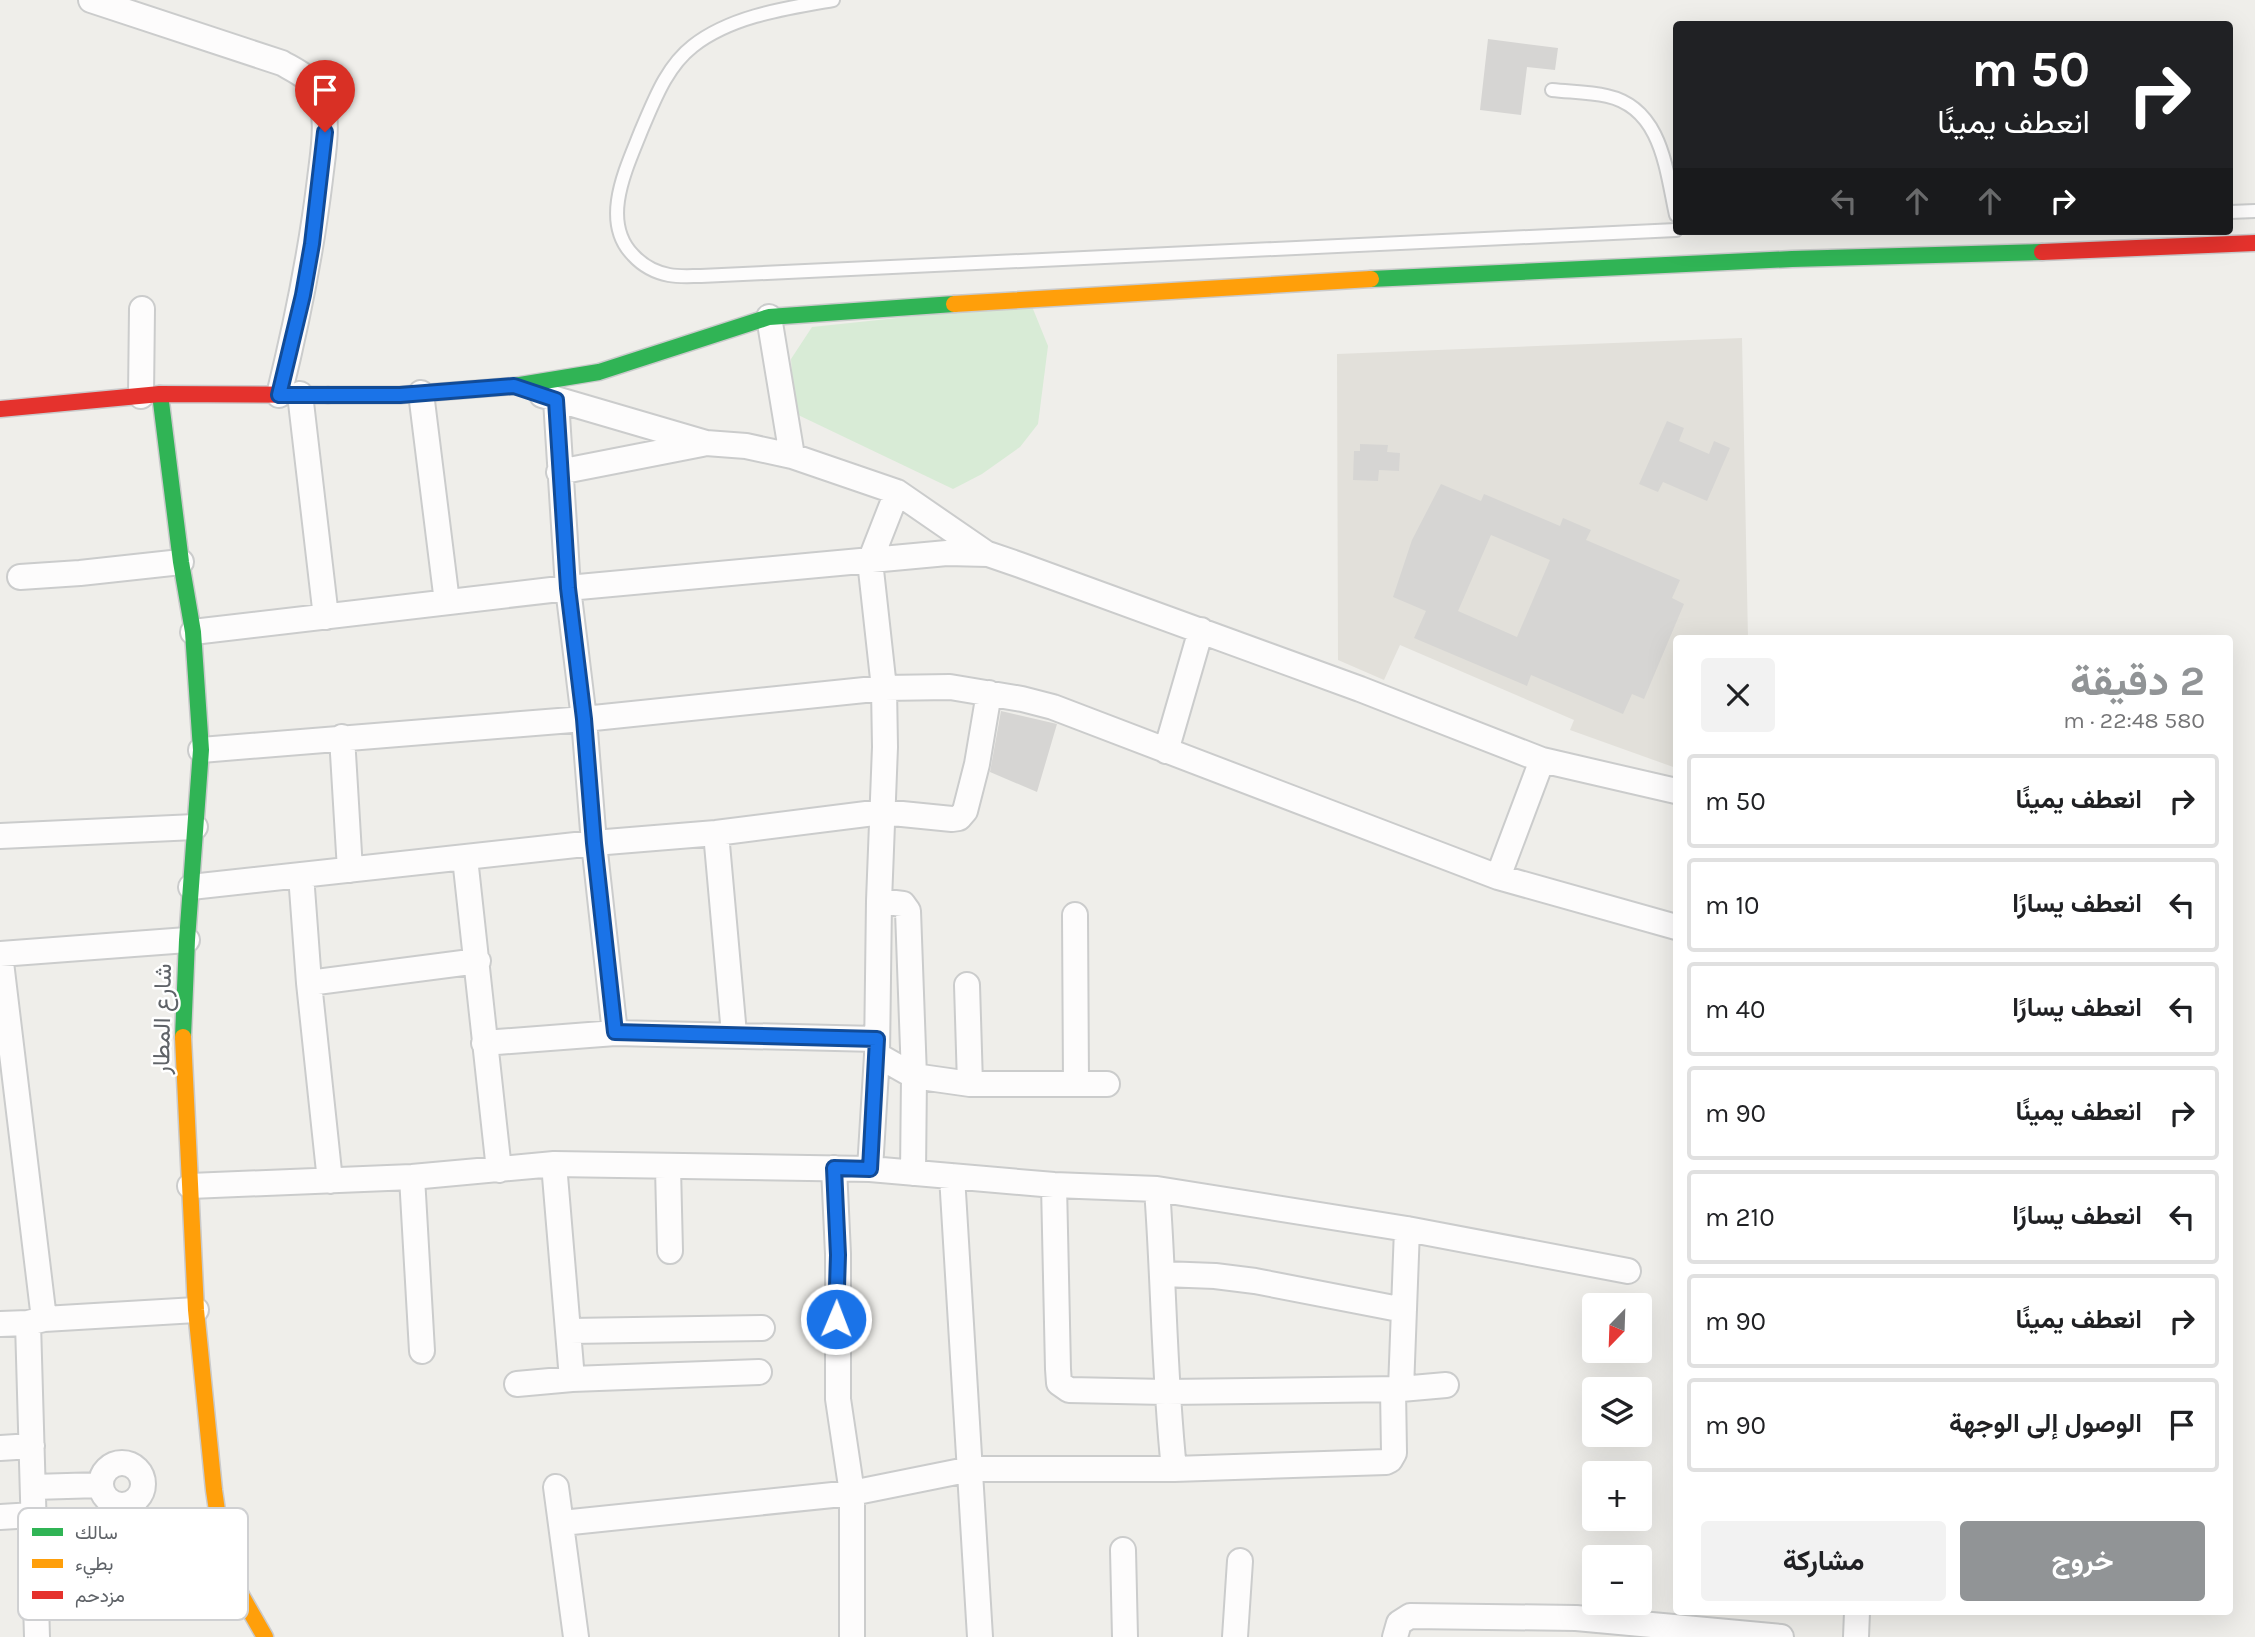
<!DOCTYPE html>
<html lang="ar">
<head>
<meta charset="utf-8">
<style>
	body { margin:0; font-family:Karla,Vazirmatn,sans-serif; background:#f2f2f2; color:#202124; direction:rtl; height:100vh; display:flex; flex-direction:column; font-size:26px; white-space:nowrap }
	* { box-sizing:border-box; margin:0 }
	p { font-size:23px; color:#757577 }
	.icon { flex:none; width:38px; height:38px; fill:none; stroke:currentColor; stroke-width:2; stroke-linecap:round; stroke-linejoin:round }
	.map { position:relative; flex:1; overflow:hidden; direction:ltr }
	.sheet { position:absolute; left:1673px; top:635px; width:560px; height:980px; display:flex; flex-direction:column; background:#fff; border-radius:7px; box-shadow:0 7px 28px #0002; direction:rtl }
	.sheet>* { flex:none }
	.top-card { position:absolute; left:1673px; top:21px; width:560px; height:214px; border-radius:7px; box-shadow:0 7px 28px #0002; direction:rtl; background:#202124; color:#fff; overflow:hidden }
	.needle { width:46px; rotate:203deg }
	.buttons { position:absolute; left:1582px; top:1293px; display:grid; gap:14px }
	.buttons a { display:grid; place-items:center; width:70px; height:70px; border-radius:7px; background:#fff; box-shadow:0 7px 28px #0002; font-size:35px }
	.pin { position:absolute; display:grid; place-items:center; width:60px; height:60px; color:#fff; margin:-72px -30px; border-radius:50% 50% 50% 0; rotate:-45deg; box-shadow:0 0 7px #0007 }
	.pin .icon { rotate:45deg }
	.me { position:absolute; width:77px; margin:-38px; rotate:1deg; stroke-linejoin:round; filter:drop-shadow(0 0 5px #0008) }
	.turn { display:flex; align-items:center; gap:24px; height:147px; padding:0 28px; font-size:32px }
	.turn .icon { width:91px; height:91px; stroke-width:2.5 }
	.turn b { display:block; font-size:49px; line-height:60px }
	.lanes { display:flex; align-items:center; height:66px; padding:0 28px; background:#0003; justify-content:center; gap:35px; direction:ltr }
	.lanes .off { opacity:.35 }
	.round { display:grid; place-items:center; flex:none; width:74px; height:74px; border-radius:7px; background:#f2f2f2 }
	.summary { display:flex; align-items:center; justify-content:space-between; height:119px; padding:0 28px }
	h1 { font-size:42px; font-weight:700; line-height:52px; color:#919496 }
	.button { display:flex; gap:14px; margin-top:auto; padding:14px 28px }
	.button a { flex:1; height:80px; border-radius:7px; background:#919496; color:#fff; font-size:28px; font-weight:700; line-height:80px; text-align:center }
	.button a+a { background:#f2f2f2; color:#202124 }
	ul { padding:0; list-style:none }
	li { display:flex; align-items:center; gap:21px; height:94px; margin:0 14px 10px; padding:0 14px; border:4px solid #e0e0e0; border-radius:7px }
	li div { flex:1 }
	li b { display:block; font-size:26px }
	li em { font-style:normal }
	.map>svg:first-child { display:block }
	.education { fill:#e2e0da }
	.green { fill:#d8ebd6 }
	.building { fill:#d6d5d3; fill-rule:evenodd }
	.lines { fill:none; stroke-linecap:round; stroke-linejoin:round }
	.lane-casing { stroke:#cbcccc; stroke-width:16 }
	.street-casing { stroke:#cbcccc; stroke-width:28 }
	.fast-casing { stroke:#cacacb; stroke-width:19 }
	.slow-casing { stroke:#cacacb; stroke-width:19 }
	.jam-casing { stroke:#cacacb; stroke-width:19 }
	.lane { stroke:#fdfcfc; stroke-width:12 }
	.street { stroke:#fdfcfc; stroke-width:24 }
	.fast { stroke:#30b455; stroke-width:16 }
	.slow { stroke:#ff9f0a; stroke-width:16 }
	.jam { stroke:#e5322d; stroke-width:16 }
	.route-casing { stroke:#114b97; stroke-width:18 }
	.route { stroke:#1a73e8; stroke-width:12 }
	.labels { text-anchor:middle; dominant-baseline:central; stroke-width:5; stroke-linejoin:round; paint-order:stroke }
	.street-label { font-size:24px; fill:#5f6368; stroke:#fff }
	.key { fill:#fff; stroke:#cfd0d2; stroke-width:2 }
	.key-label { font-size:19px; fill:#5f6368 }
</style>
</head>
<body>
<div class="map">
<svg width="2255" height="1637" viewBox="0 0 2255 1637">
	<rect width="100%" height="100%" fill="#efeeea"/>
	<path class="education" d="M1742,338l6,301h-72v129l-106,-38 4,-10 -174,-75 -16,35 -46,-20 -1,-306z"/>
	<path class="green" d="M1031,304l17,42 -10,78 -18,23 -38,27 -29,15 -159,-76 -3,-54 21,-32z"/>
	<path class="building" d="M1488,39l70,9 -3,22 -28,-3 -6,48 -41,-5z
		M1667,421l17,7 -5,13 30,13 5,-13 16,7 -23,53 -44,-19 -5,10 -19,-8z
		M1360,444l28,1 -1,7 13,1 -1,18 -20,-1 -1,11 -25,-1 1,-29h6z
		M1441,484l40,17 3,-7 76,32 3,-8 28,12 -5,10 94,40 -8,18 12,6 -40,95 -12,-5 -9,20 -92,-39 -4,11 -113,-48 12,-27 -33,-14 19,-57zM1491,535l59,25 -33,77 -59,-26z
		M1001,711l56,13 -20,68 -47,-20z"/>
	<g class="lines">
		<g class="lane-casing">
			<path id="lane" d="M833,0c-46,8 -102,16 -140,46 -27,21 -39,55 -52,85 -15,38 -41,90 -8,124 10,11 21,17 36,20 10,2 22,1 32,1l975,-46
				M1552,90c18,2 37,2 55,6 55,12 59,74 69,119
				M2230,212l25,-1"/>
		</g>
		<g class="street-casing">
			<path id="street" d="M91,0l191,63c12,7 26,13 34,26 15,23 7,64 4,90 -9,75 -23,143 -41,216
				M769,317l23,139
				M421,393l26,209
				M300,394l26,223
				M542,395l164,48 40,3 46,10 105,36 90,62
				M141,396l1,-87
				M556,400l12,188 16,131 10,124 21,190
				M559,472l143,-28
				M20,577l60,-4 101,-11
				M193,632l375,-44 379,-35 41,1 32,11 340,124 182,71 134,31
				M342,737l8,133
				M201,750l383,-31 300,-31 66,-1 72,12 31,8 445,170 178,50
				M1166,751l35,-121
				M716,833l18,201
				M0,836l195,-9
				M465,858l34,312
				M301,875l8,108 21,198
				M1498,877l44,-117
				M191,887l403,-44 122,-10 166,-21 70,7 7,-1 6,-7 12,-47 12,-71
				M879,901l24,3 5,7 6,165 -1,97
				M1075,915l1,168
				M0,954l44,365
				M0,954l187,-14
				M309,983l169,-22
				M967,985l3,99
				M484,1043l131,-10 262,6
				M877,1055l37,21 56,8h137
				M554,1164l18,215
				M668,1168l2,83
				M834,1168l4,86v145l14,94v144
				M870,1169l7,-114 2,-154 6,-154 -1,-59 -14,-127 27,-69
				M952,1176l28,461
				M412,1177l10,174
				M1054,1185l4,184 1,14 10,7 97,2 235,-3 45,-4
				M190,1186l222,-9 142,-13 316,5 184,16 103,4 250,40 221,42
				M1157,1189c7,94 7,187 17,280
				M1163,1274l52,2 40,5 149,29
				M28,1323l9,314
				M0,1324l28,-1 16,-4 152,-9
				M570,1331l192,-3
				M517,1384l55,-5 187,-7
				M1401,1389l6,-160
				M0,1448l32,-2
				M101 1484a21 21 0 1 1 42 0a21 21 0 1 1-42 0Z
				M33,1487l68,-2
				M556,1487l20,150
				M0,1517l33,-2
				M562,1523l290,-30 119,-24h203l212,-7 4,-2 4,-7 -1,-64
				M1123,1550l2,87
				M1235,1637l5,-76
				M1395,1637l4,-14 11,-7 166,2 205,19
				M1856,1637l1,-25"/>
		</g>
		<g class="fast-casing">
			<path id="fast" d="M1371,279l421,-20 250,-7
				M160,394l21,168 12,70 8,118 -14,190 -4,97
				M328,395h72l114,-9 85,-14 170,-55 185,-13"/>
		</g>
		<g class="slow-casing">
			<path id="slow" d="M954,304l417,-25
				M183,1037l13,273 18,180 8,55 19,50 24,42"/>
		</g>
		<g class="jam-casing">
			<path id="jam" d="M2042,252l213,-9
				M0,409l160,-15 168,1"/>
		</g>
		<use href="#lane" class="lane"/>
		<use href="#street" class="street"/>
		<use href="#fast" class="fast"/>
		<use href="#slow" class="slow"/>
		<use href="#jam" class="jam"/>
	</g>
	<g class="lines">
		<g class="route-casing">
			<path id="route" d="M325,132l-13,112 -9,51 -24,100h121l114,-9 42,14 12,188 16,131 10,124 21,189 262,7 -7,130 -36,-1 4,87 -2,64"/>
		</g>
		<use href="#route" class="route"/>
	</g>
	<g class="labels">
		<g class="street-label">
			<text transform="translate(162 1019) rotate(-89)">شارع المطار</text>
		</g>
	</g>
	<rect x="18" y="1508" width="230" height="112" rx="10" class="key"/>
	<rect x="32" y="1528" width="31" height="8" fill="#30b455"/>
	<rect x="32" y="1559" width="31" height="9" fill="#ff9f0a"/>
	<rect x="32" y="1591" width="31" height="8" fill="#e5322d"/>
	<g class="key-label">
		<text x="75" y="1539">سالك</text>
		<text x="75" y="1570">بطيء</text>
		<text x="75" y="1602">مزدحم</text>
	</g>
</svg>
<div class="buttons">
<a><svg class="needle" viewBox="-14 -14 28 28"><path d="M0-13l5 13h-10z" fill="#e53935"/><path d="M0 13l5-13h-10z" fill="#757577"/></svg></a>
<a><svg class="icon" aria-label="layers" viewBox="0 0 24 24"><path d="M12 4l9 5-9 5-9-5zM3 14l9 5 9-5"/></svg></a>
<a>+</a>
<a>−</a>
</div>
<div class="pin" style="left:325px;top:132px;background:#d93025"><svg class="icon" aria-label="arrive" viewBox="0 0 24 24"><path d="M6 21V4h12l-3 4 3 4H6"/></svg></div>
<svg class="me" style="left:836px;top:1319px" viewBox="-20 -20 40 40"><circle r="17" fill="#1a73e8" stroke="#fff" stroke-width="3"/><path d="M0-11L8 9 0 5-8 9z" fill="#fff"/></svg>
<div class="top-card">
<div class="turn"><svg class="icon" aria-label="right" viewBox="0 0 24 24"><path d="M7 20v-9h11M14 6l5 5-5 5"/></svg><div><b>50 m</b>انعطف يمينًا</div></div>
<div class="lanes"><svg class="icon off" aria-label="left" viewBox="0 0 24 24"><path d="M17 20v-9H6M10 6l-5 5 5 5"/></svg><svg class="icon off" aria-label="ahead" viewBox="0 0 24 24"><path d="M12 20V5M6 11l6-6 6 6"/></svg><svg class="icon off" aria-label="ahead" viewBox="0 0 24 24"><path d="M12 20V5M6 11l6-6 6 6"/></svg><svg class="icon" aria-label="right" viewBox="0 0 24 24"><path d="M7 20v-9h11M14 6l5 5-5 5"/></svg></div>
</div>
<section class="sheet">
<div class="summary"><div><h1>2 دقيقة</h1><p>580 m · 22:48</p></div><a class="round"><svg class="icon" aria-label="close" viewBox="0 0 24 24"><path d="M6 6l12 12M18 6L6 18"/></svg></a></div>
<ul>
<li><svg class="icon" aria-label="right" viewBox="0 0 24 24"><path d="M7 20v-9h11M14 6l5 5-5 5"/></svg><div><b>انعطف يمينًا</b></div><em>50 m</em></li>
<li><svg class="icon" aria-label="left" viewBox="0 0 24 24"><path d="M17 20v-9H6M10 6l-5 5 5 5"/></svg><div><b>انعطف يسارًا</b></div><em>10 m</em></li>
<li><svg class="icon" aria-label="left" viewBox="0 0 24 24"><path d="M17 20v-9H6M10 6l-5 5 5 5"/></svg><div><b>انعطف يسارًا</b></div><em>40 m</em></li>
<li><svg class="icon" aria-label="right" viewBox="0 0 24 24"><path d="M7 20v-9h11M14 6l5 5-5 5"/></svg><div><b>انعطف يمينًا</b></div><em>90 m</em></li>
<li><svg class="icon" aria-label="left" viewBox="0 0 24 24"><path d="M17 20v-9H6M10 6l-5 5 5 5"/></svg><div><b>انعطف يسارًا</b></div><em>210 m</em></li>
<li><svg class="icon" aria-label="right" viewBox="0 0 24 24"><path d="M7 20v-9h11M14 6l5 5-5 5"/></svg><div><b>انعطف يمينًا</b></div><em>90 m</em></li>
<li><svg class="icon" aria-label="arrive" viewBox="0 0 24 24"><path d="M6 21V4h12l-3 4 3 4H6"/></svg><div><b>الوصول إلى الوجهة</b></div><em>90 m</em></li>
</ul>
<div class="button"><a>خروج</a><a>مشاركة</a></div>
</section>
</div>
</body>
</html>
